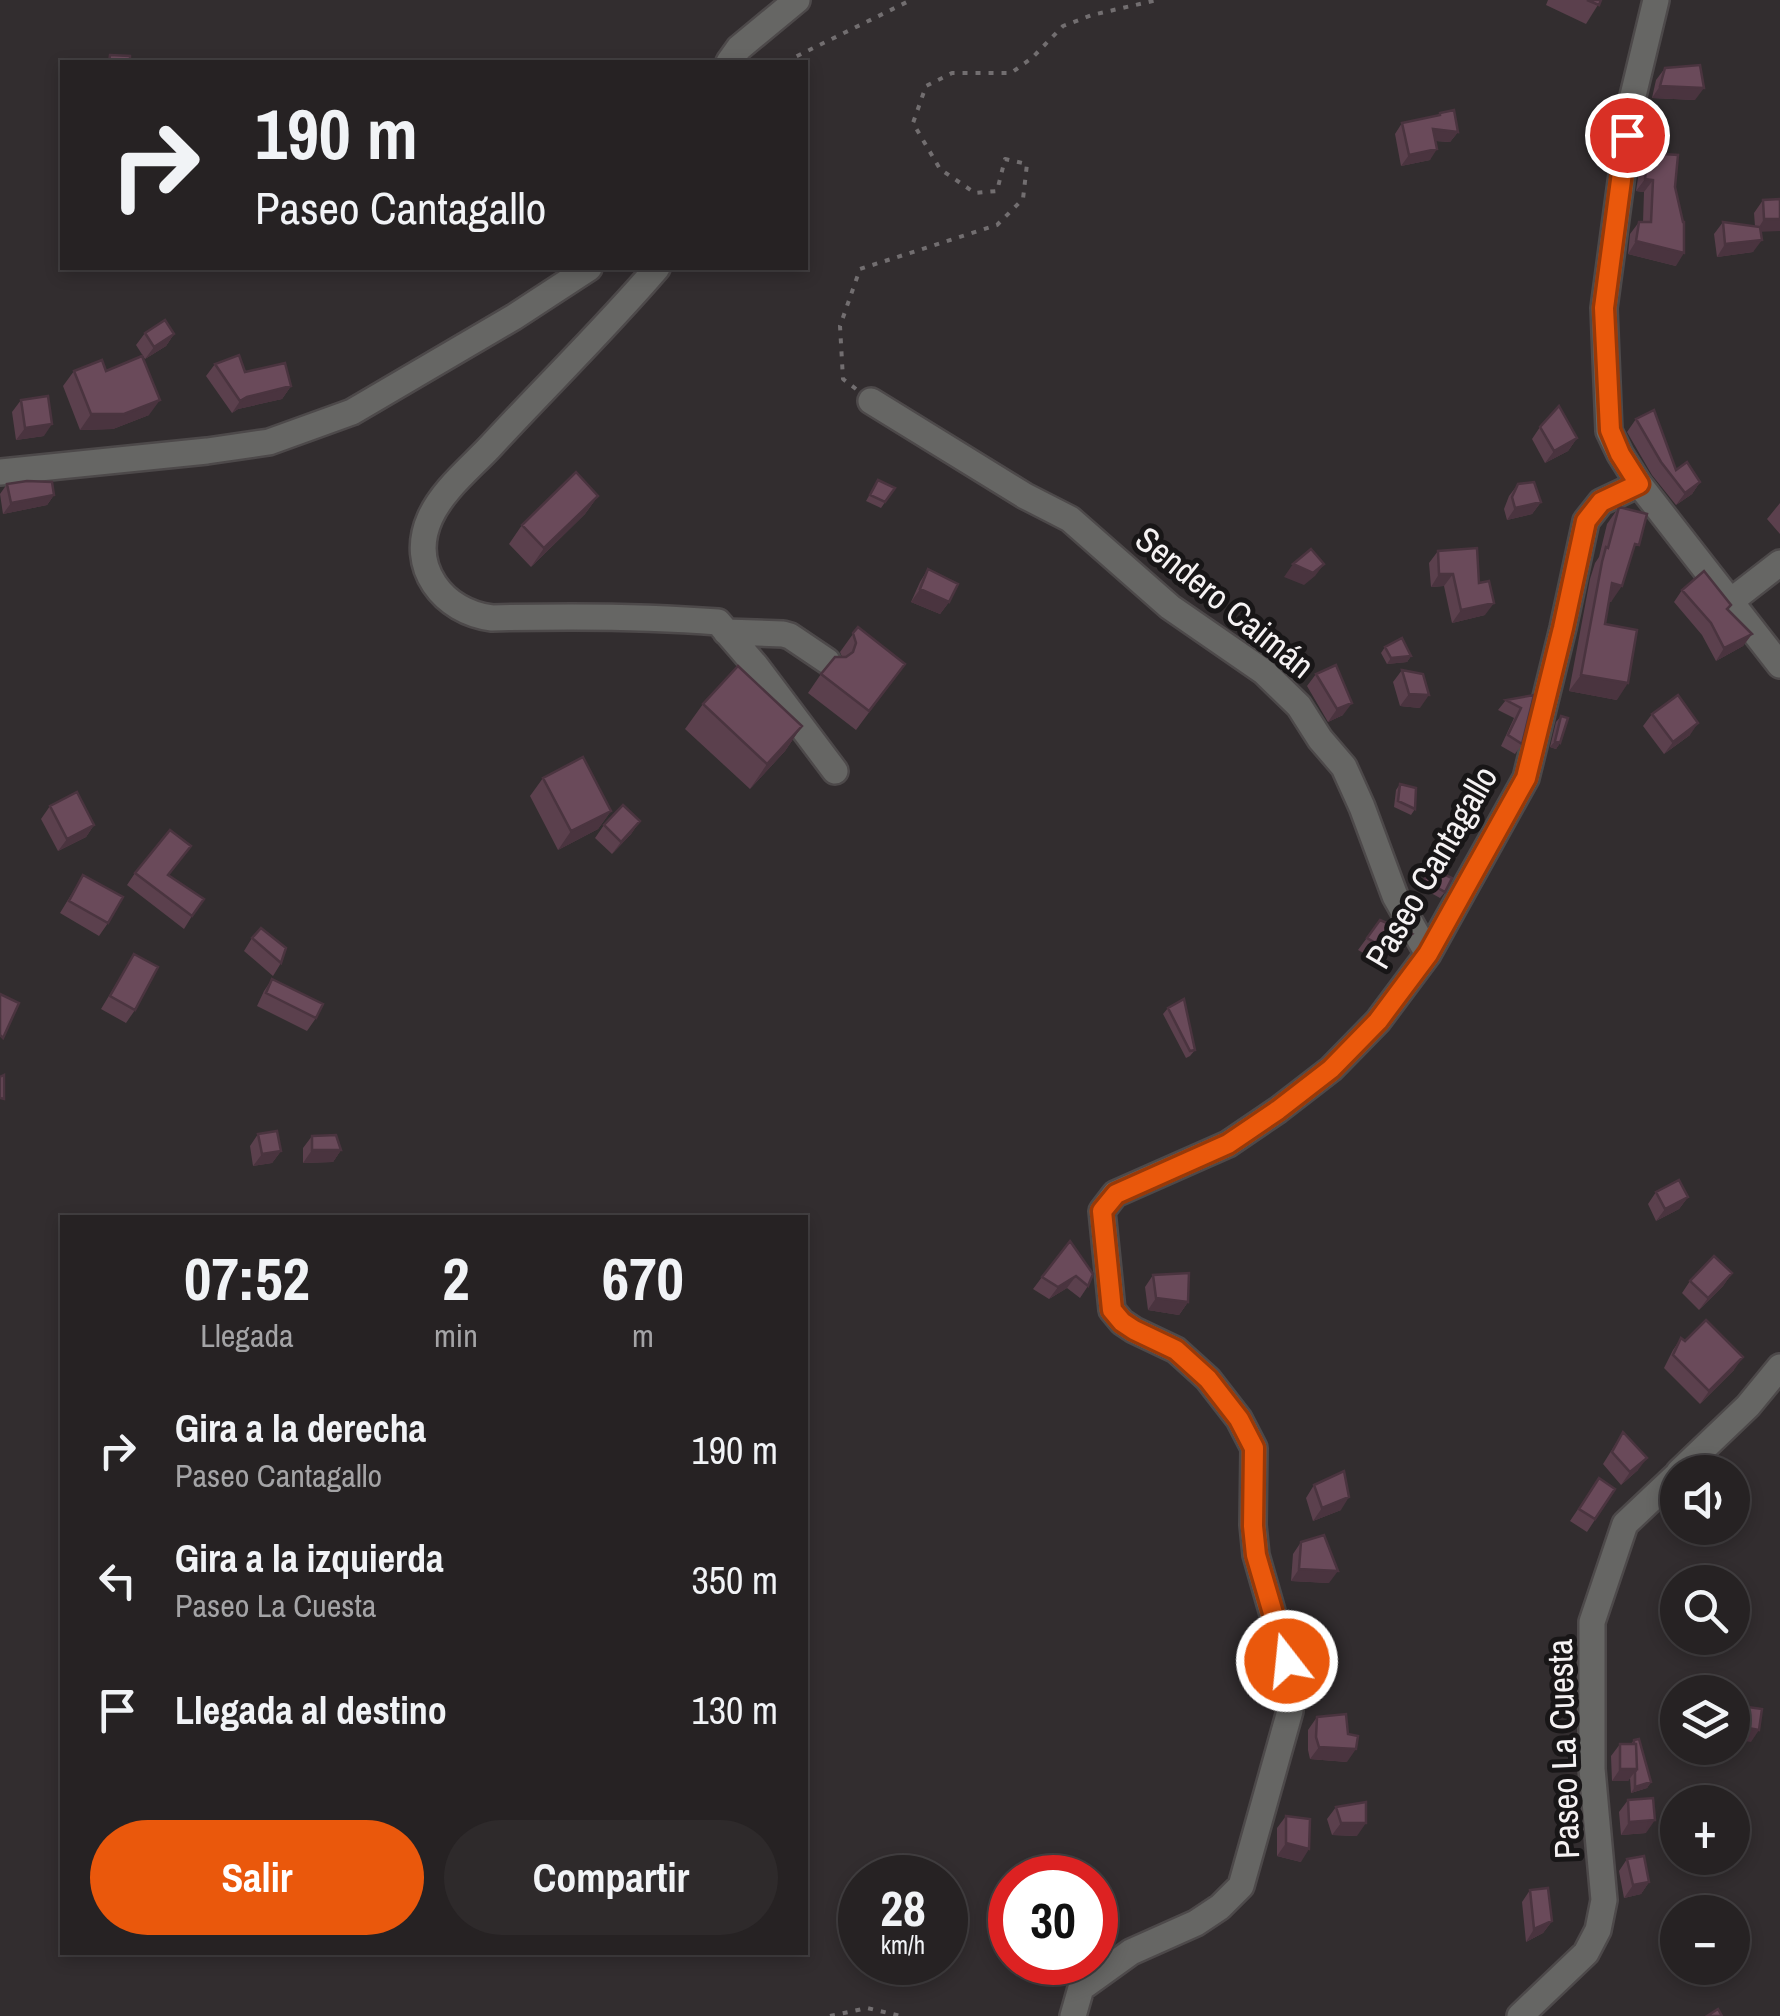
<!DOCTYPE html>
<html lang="es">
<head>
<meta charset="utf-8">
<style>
	body { margin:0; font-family:"Archivo Narrow",sans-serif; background:#2e2a2b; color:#f1f3f6; height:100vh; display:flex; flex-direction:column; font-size:38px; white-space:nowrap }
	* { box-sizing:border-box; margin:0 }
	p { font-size:32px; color:#a4a4a6 }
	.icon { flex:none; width:55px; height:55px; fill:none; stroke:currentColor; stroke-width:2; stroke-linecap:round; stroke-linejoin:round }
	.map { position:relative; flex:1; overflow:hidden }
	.drawer { position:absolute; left:60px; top:1215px; width:748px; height:740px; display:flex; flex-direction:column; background:#262223; border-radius:0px; box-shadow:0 5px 15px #0003,0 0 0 2px #423f41 }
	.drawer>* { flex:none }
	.banner { position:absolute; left:60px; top:60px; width:748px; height:210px; border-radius:0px; box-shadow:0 5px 15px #0003,0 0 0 2px #423f41; background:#262223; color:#f1f3f6; overflow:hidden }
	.controls { position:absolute; left:1660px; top:1455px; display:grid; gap:20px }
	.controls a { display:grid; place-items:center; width:90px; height:90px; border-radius:50%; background:#262223; box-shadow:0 5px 15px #0003,0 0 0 2px #423f41; font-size:50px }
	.speed { position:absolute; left:838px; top:1855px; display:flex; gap:20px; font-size:50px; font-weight:700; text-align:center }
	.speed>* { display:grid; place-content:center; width:130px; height:130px; border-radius:50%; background:#262223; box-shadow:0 5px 15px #0003,0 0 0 2px #423f41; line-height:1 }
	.speed small { font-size:25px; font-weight:400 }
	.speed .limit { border:15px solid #d22; background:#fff; color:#111 }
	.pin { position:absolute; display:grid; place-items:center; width:85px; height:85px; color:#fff; margin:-42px; border:5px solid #fff; border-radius:50%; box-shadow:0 2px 10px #0007 }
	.me { position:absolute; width:110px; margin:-55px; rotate:344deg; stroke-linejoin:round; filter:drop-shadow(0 0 8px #0008) }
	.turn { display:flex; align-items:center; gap:35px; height:210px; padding:0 30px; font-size:45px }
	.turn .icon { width:130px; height:130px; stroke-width:2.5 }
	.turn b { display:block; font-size:70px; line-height:85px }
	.eta { display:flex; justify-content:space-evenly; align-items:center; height:170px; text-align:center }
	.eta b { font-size:60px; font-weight:800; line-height:70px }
	.primary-button { display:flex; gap:20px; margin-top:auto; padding:20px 30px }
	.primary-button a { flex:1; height:115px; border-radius:60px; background:#ea580c; color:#fff; font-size:40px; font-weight:800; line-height:115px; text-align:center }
	.primary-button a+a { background:#2e2a2b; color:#f1f3f6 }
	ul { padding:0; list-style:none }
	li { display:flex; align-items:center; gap:30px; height:130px; padding:0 30px }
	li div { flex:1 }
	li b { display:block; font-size:38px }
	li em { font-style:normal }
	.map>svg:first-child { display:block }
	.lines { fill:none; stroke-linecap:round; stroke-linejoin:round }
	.minor-casing { stroke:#4d494a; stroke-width:30 }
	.path { stroke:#726e70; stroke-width:4; stroke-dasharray:5 8; stroke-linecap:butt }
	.minor { stroke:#666664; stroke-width:25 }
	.wall { fill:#5b404d }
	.shaded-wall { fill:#4a343f }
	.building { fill:#6a4a5a; stroke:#4a343f; stroke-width:2.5 }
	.route-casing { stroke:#983908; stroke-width:25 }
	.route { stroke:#ea580c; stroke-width:18 }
	.labels { text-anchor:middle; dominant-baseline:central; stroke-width:10; stroke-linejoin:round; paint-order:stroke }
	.street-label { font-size:35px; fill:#f5f2f3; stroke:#181617 }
</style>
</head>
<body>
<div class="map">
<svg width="1780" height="2016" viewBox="0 0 1780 2016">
	<rect width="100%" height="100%" fill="#322d2f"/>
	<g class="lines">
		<g class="minor-casing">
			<path id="minor" d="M1656,0l-24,100 -28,208 5,123 11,23 19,30 141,181
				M729,62l10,-14 58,-48
				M657,268c-53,62 -112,119 -168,180 -20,21 -47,43 -59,70 -22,49 13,94 62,100 76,-2 150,-2 226,4l38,44 79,105
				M871,401l154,95 45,23 100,88 94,65 35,34 21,33 24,28 18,40 33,89 33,58
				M0,472l207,-21 62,-9 83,-30 162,-95 75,-49
				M1731,601l49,-38
				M726,632l57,2 7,2 37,25
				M1679,1472l69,-66 32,-39
				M1073,2016l8,-28 50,-36 65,-29 24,-16 21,-21 49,-175 2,-30 -36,-126 -3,-30 1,-77 -15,-29 -31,-40 -32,-29 -42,-20 -12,-8 -10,-12 -10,-99 13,-17 113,-50 50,-34 53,-41 47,-48 50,-67 98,-176 37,-150 23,-107 15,-19 38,-18
				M1520,2016l66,-63 12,-23 6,-30 -12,-131v-147l33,-98 53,-50"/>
		</g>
		<path class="path" d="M785,62l126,-62
			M856,389l-13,-10 -3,-53 20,-57 137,-44 26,-26 4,-35 -22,-5 -8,32 -22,2 -35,-24 -27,-46 13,-37 26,-13h59l21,-15 31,-32 29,-11 65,-15
			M830,2016l37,-8 34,8"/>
		<use href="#minor" class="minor"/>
	</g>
	<path class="wall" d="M1548,0h53l-15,24 -40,-19z
		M1665,68l30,32 -43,-2 4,-18z
		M1440,113l18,19 -8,10 -15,-1 -5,19 -29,6 -6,-32 7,-11 36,-8z
		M1648,153l27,34 1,79 -48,-12 2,-20 9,-12h4l1,-30 -8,-1 4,-26z
		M1780,199l-19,33 -8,20 -36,5 -3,-23 9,-12 32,4 -1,-13 9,-13z
		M145,333l29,1 -8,12 -21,13 -9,-14z
		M215,364l30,8 46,14 -9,13 -44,10 -6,4 -26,-37z
		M74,371h32l43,44 -36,14 -33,1 -17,-44z
		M21,400l23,36 -28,4 -4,-28z
		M1636,419l40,51 24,12 -8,12 -16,11 -24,-30 -25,-43z
		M1540,427l37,11 -9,13 -23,12 -13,-24z
		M878,480l17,8 -14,20 -15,-7z
		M7,484l47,11 -7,10 -44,9 -3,-20z
		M1518,484l23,18 -9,12 -25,6 -3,-11 5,-13z
		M598,496l-13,18 -54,53 -22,-23 13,-19z
		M1780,503v31l-13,-15z
		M1619,507l12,49 -20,46h-2l-4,22 12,76 -48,-9 21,-112 5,-16 4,-6 8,-33z
		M1438,551l41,32 6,32 -33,8 -8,-37 -13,1 -2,-24z
		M928,569l21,33 -9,12 -29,-12 9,-20z
		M1682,590l49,15 -3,5 24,24 -9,12 -27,15 -14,-26 -28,-33z
		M858,627l47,37 -49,66 -48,-37 13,-19 21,-17 -2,-5z
		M1385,647l26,9 -4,6 -20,2 -6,-11z
		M1402,670l18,38 -20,-2 -7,-24z
		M1316,674l27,41 -15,7 -21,-36z
		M1534,695l-12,49 -7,10 -14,-8 13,-28 -16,-8 8,-10z
		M703,704l99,22 -17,25 -35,38 -65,-60z
		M1652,714l38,21 -26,19 -21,-28z
		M1561,716l-1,27 -4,6 -6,-2 6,-25z
		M543,778l68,33 -13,18 -40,21 -28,-54z
		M1400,784l15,25 -4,6 -17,-8 2,-17z
		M50,806l44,19 -8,12 -28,14 -17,-32z
		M640,821l-9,13 -19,20 -17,-16 9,-13z
		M191,846l-22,29 23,41 -8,13 -57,-44 8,-12z
		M1431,868l14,24 -5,6 -20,-11z
		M83,875l25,48 -9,13 -39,-23z
		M1380,920l32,14 -9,12 -24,16 -21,-12z
		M252,938l29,25 -8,13 -29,-25z
		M134,954l1,56 -9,13 -25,-14z
		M272,979l44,39 -9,13 -50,-25 7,-15z
		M1168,1008l27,42 -5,6 -4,2 -23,-44z
		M258,1134l23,17 -9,12 -19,3 -3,-20z
		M312,1136l29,14 -8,12 -30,1v-15z
		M1656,1192l32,5 -9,12 -23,12 -8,-17z
		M1732,1273l-9,13 -24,24 -17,-17 8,-12z
		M1093,1274l-5,12 -8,12 -13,-10 -18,11 -16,-10 9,-12z
		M1153,1275l35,27 -9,13 -31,-5 -3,-23z
		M1681,1338l53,32 -34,34 -36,-36 9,-18z
		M1623,1432l15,38 -17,15 -18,-21z
		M1599,1478l16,11 -28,43 -17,-11z
		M1314,1485l27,25 -28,11 -7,-23z
		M1301,1542l28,41 -38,-2 2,-27z
		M1317,1717l30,45 -37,-3 -2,-9v-20z
		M1634,1740l17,42 -4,6 -16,5 -1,-15 -2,3h-16l-1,-25 9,-12h11z
		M1628,1800l18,33 -25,2 -2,-23z
		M1336,1807l21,29 -25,-1 -5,-16z
		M1286,1816l15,46 -24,-6v-28z
		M1627,1859l22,23 -8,12 -17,4 -5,-27z
		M1530,1890l22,31 -9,12 -17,9 -4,-40z"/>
	<path class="shaded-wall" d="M1660,86l44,2 -9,12 -43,-2z
		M1433,129l25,3 -8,10 -25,-2z
		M1437,149l-7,11 -29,6 8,-11z
		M1645,179l8,1 -9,12 -8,-1z
		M1764,219h16v12l-24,1z
		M1762,240l-9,12 -36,5 8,-13z
		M1636,241l48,12 -8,13 -48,-12z
		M174,334l-8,12 -21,13 9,-12z
		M291,386l-9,13 -44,10 -6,4 8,-12 7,-4z
		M160,400l-11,15 -36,14 -33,1 11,-16z
		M52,424l-8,12 -28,4 9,-12z
		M1577,438l-9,13 -23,12 9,-12z
		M1700,482l-8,12 -16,11 9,-12z
		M54,495l-7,10 -44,9 8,-11z
		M598,496l-13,18 -54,53 13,-19z
		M1541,502l-9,12 -25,6 8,-12z
		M1293,564h31l-9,12 -11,9 -20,-8z
		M1439,574h14l-9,12 -13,1z
		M1612,583l10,3 -11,16 -10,-3z
		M920,589l29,13 -9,12 -29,-12z
		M1494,603l-9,12 -33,8 9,-13z
		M1752,634l-9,12 -27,15 8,-13z
		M1411,656l-4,6 -20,2 4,-6z
		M1581,675l47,8 -11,17 -48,-9z
		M1409,694l20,1 -9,13 -20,-2z
		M1352,703l-9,12 -15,7 9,-13z
		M1698,723l-8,12 -26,19 9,-12z
		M802,726l-17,25 -35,38 17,-25z
		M1555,741l5,2 -4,6 -6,-2z
		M611,811l-13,18 -40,21 13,-19z
		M640,821l-9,13 -19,20 9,-12z
		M94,825l-8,12 -28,14 9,-12z
		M1412,934l-9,12 -24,16 9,-12z
		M312,1150h29l-8,12 -30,1z
		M281,1151l-9,12 -19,3 9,-12z
		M1688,1197l-9,12 -23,12 9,-12z
		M1732,1273l-9,13 -24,24 9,-12z
		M1076,1276l-9,12 -18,11 9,-12z
		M1156,1298l32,4 -9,13 -31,-5z
		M1743,1357l-9,13 -34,34 9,-13z
		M1647,1458l-9,12 -17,15 9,-13z
		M1349,1497l-8,13 -28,11 9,-13z
		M1299,1569l39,2 -9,12 -38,-2z
		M1732,1725l27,5 -8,12 -19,-3z
		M1319,1747l37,2 -9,13 -37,-3z
		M1620,1769h17l-9,12h-16z
		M1651,1782l-4,6 -16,5 4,-6z
		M1655,1820l-9,13 -25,2 8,-13z
		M1341,1823h25l-9,13 -25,-1z
		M1286,1843l23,6 -8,13 -24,-6z
		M1649,1882l-8,12 -17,4 9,-13z
		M1552,1921l-9,12 -17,9 8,-13z"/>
	<path class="building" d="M1587,0h14l-2,5z
		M110,55l20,1v6h-21z
		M1700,65l4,23 -44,-2 5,-18z
		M1454,110l4,22 -25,-3 4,20 -28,6 -7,-32 38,-8v-2z
		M1648,153l30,2 -3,32 8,35h1v31l-48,-12 3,-19h12l2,-42 -8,-1z
		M1780,199v20h-16l-1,-19z
		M1723,222l37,5 2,13 -37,4z
		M165,320l9,14 -20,13 -9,-14z
		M239,355l6,17 40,-9 6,23 -44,11 -7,4 -25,-37z
		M142,356l18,44 -36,14h-33l-17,-43 28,-11 4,11z
		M48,396l4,28 -27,4 -4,-28z
		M1559,406l18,32 -23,13 -14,-24z
		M1654,410l22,60 11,-8 13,20 -15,11 -24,-31 -25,-43z
		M576,472l22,24 -54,52 -22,-23z
		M878,480l17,8 -10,14 -15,-7z
		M27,481l25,1 2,13 -43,8 -4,-19z
		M1534,482l7,20 -26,6 -3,-11 6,-13z
		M1619,507l28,7 -8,31 -4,-1 -13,42 -10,-3 -7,41 32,6 -9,53 -47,-8 21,-113 4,-15 2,1z
		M1477,548l2,35 10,-2 5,22 -33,7 -8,-36h-14l-1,-23z
		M1311,549l13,15 -11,9 -20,-9z
		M928,569l30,15 -9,18 -29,-13z
		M1704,571l27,34 -4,4 25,25 -28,14 -13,-25 -29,-33z
		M858,627l47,37 -36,47 -48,-37 14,-17h11l7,-5 3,-9 -3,-10z
		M1402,638l9,18 -20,2 -6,-11z
		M1336,665l16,38 -15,6 -21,-35z
		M738,666l64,60 -35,38 -64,-60z
		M1402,670l21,4 6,21 -20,-1z
		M1534,695l-12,49 -14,-9 13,-27 -15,-8z
		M1678,695l20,28 -25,19 -21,-28z
		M1561,716l7,2 -8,25 -5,-2z
		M583,757l28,54 -40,20 -28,-53z
		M1400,784l16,4 -1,21 -17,-8z
		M77,792l17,33 -27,14 -17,-33z
		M623,805l17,16 -19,21 -17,-17z
		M170,830l21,16 -23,29 36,24 -12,17 -57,-43z
		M1431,868l21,10 -7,14 -21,-12z
		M83,875l40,22 -15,26 -39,-22z
		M1380,920l32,14 -24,16 -21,-12z
		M261,928l25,20 -5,15 -29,-25z
		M134,954l24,13 -23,43 -25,-14z
		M272,979l51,25 -7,14 -50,-25z
		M0,994l19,9 -16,35 -3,-3z
		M1184,999l11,51 -5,1 -22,-43z
		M4,1075v24l-4,-1v-21z
		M277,1131l4,20 -19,3 -4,-20z
		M336,1135l5,15h-29v-14z
		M1679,1180l9,17 -23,12 -9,-17z
		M1070,1241l23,33 -5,12 -12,-10 -18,11 -16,-10z
		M1714,1256l18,17 -24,25 -18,-17z
		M1189,1273l-1,29 -32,-4 -3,-23z
		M1706,1320l37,37 -34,34 -36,-36 8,-17 4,3z
		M1623,1432l24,26 -17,14 -18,-20z
		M1344,1471l5,26 -27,11 -8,-23z
		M1599,1478l16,11 -20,30 -16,-10z
		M1324,1535l14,36 -39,-2 2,-27z
		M1734,1705l28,4 -3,21 -27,-5z
		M1346,1714l2,20 10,2 -2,13 -37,-2 -3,-10 1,-20z
		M1639,1739l12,43 -16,5v-15l2,-3 -1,-25h-2v-4z
		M1620,1744h16l1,25h-17z
		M1653,1798l2,22 -26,2 -1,-22z
		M1699,1799h14v3h-14z
		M1366,1802v21h-25l-5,-16z
		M1286,1816l24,3 -1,30 -23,-6z
		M1644,1856l5,26 -16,3 -6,-26z
		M1548,1888l4,33 -18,8 -4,-39z
		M1718,2009l4,7h-15z"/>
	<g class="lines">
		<g class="route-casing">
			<path id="route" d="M1287,1661l-31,-106 -3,-29 1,-78 -15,-29 -31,-40 -32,-29 -42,-20 -12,-8 -10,-12 -10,-99 14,-17 112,-50 50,-34 53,-41 47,-48 50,-67 98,-176 37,-150 23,-107 15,-19 38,-18 -19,-30 -10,-24 -6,-122 23,-173"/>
		</g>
		<use href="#route" class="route"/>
	</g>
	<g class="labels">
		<g class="street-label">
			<text transform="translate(1225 602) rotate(39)">Sendero Caimán</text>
			<text transform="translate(1431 867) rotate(-60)">Paseo Cantagallo</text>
			<text transform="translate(1563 1749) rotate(-92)">Paseo La Cuesta</text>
		</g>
	</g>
</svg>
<div class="controls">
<a><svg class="icon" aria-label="sound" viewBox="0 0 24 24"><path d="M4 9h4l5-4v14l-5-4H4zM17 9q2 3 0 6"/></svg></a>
<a><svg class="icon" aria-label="search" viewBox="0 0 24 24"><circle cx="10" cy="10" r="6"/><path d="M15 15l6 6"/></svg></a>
<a><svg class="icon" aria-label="layers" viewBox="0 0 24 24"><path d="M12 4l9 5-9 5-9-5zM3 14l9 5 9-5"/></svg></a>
<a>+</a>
<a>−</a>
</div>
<div class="speed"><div>28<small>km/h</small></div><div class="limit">30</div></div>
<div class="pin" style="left:1627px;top:135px;background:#d93025"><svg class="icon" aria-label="arrive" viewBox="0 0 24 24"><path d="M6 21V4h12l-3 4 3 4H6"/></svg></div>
<svg class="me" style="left:1287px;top:1661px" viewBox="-20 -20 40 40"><circle r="17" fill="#ea580c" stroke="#fff" stroke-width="3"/><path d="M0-11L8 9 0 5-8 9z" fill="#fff"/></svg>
<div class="banner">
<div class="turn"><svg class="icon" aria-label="right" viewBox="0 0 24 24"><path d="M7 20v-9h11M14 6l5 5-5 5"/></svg><div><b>190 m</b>Paseo Cantagallo</div></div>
</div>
<section class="drawer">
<div class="eta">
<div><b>07:52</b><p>Llegada</p></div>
<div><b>2</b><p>min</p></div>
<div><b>670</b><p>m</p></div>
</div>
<ul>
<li><svg class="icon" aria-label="right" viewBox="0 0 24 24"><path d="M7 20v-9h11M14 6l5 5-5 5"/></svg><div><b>Gira a la derecha</b><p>Paseo Cantagallo</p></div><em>190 m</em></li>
<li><svg class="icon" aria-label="left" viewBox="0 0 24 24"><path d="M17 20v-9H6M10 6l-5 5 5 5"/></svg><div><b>Gira a la izquierda</b><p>Paseo La Cuesta</p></div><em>350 m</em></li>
<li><svg class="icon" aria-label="arrive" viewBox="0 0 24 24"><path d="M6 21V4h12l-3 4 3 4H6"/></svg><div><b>Llegada al destino</b></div><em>130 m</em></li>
</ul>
<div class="primary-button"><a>Salir</a><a>Compartir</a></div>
</section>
</div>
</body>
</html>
